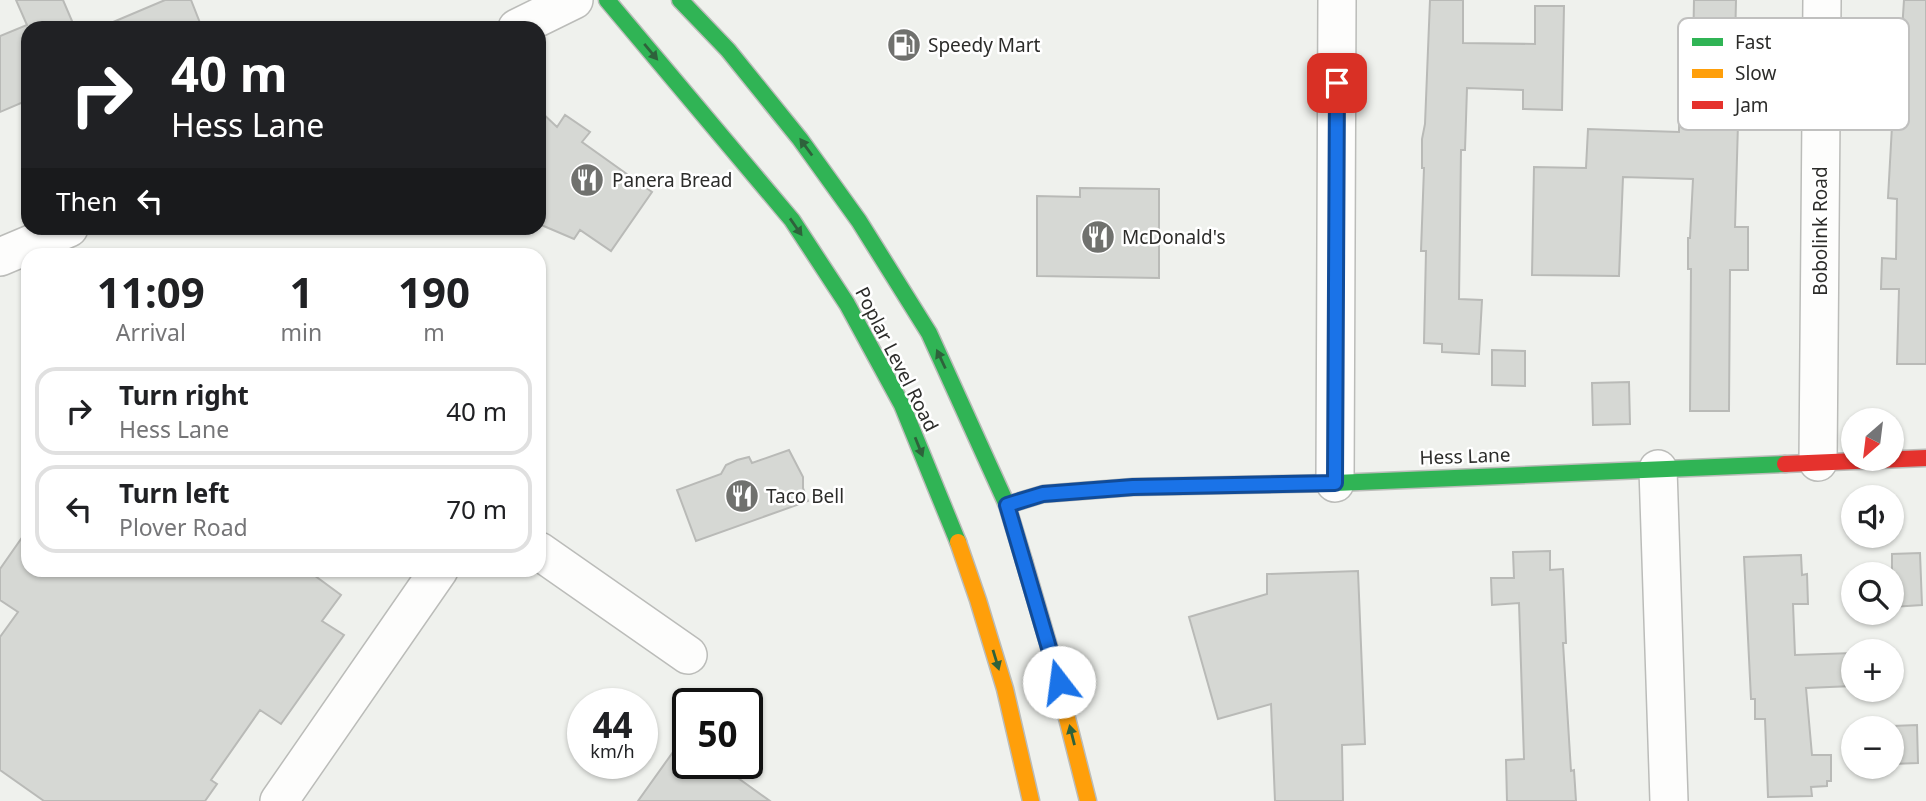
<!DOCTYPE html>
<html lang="en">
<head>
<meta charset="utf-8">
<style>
	body { margin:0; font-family:"Noto Sans",sans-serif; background:#f2f2f2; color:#202124; height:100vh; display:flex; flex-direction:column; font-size:26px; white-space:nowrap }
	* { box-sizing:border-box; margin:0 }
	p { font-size:23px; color:#757577 }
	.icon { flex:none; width:38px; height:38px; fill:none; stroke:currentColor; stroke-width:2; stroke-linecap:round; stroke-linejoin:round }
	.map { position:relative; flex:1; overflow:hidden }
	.sheet { position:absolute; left:21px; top:248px; width:525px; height:329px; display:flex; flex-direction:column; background:#fff; border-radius:21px; box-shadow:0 2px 5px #0004 }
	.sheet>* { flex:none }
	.top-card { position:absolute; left:21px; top:21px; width:525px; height:214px; border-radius:21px; box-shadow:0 2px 5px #0004; background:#202124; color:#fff; overflow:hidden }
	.needle { width:46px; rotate:208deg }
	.fabs { position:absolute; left:1841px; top:408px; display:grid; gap:14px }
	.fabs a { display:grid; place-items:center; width:63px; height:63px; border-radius:50%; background:#fff; box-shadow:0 2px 5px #0004; font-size:35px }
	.speed { position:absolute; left:567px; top:688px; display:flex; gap:14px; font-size:35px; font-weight:700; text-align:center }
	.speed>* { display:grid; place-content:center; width:91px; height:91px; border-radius:50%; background:#fff; box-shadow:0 2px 5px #0004; line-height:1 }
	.speed small { font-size:18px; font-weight:400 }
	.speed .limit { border:4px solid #111; border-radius:10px; background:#fff; color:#111 }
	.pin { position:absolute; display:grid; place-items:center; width:60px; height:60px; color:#fff; margin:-30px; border-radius:14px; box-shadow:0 4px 10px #0006 }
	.me { position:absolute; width:77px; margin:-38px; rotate:345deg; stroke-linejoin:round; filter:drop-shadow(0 0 5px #0008) }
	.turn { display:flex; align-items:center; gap:24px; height:147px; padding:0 35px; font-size:32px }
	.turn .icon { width:91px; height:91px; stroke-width:2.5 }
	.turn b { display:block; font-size:49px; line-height:60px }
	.then { display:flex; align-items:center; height:66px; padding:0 35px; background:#0003; gap:14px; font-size:26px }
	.eta { display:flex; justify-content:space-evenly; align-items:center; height:119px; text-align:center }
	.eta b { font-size:42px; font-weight:700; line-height:49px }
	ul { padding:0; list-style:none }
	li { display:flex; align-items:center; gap:21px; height:88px; margin:0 14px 10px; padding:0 21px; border:4px solid #e0e0e0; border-radius:21px }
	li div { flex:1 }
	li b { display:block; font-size:26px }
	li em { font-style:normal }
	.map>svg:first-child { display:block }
	.building { fill:#d6d8d4; stroke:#b9bab7; stroke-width:2 }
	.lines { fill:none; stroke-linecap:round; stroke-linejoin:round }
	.street-casing { stroke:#bbbcb9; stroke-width:40 }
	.fast-casing { stroke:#bbbcb9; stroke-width:19 }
	.slow-casing { stroke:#bbbcb9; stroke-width:19 }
	.jam-casing { stroke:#bbbcb9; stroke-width:19 }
	.street { stroke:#fdfdfc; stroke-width:37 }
	.fast { stroke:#30b455; stroke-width:16 }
	.slow { stroke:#ff9f0a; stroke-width:16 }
	.jam { stroke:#e5322d; stroke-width:16 }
	.oneway { fill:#2e623b }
	.route-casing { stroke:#114b97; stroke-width:18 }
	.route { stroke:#1a73e8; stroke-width:12 }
	.labels { text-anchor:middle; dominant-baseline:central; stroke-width:5; stroke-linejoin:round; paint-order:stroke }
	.poi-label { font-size:19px; fill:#2c2c2a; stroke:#fff; text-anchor:start }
	.street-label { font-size:19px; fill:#2c2c2a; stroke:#fff }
	.key { fill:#fff; stroke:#c0c0bf; stroke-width:2 }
	.key-label { font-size:19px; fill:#2c2c2a }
</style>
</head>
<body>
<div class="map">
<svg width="1926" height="801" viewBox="0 0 1926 801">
	<rect width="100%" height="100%" fill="#eff1ed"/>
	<path class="building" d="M16,0h47l12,28h-47v72l-28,12v-76l27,-11z
		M165,0h26l11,28h-103z
		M1430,0h33v43l72,1v-38h29l-2,104 -39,-1v-19l-56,-2 -2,62h-4l-2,149 23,1 -3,54 -37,-2v-8l-18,-1 2,-92h-5l3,-83h-2v-29l3,-15z
		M1694,0h42l-2,89h5l-4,138h13v43h-18l-1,141h-39l1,-142h-3v-31h2l3,-59 -70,-2 -4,99 -87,-1 2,-108 52,1 2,-39 91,3 1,-80h13z
		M1904,0h22v364h-29l2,-75h-18l1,-31 14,1 1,-60 -9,-1 5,-90h4z
		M539,110l18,17 8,-12 25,17 -8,10 70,50 -41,59 -31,-21 -6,9 -35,-15z
		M1080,188l79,1v89l-122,-2v-80l43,1z
		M1492,350l33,1v35l-33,-1z
		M1629,382l1,42 -37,1 -1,-42z
		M789,450l14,27v11l5,13 -112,40 -19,-51 44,-16 5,-9 11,-5 12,-3 3,6z
		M28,529v41h279l34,25 -19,26 22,14 -63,89 -21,-14 -49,70 6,4 -12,17h-161l-44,-31v-133l18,-25 -18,-12v-31z
		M1550,551v19l13,-1 3,74h-3l8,128 3,-1 2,31h-69l-1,-41 18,-1 -5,-156 -27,2 -1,-27h23l-1,-26z
		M1920,553l2,52 -30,2v-53z
		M1801,555l1,20 5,-1 1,30h-15l2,51 58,-2v33l-47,2 6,67h19v26h-4v5l-16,1 1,9 -44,1 -3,-78h-10v-20h-4l-7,-142z
		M1358,571l7,173 -23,1 1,56h-68l-4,-97 -53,15 -29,-102 78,-23v-20z
		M1917,725l1,38 -26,1v-38z
		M688,731v32h29l53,38h-132z"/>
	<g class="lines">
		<g class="street-casing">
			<path id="street" d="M517,28l57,-28
				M0,257l69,-29
				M1818,462l4,-462
				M1658,469l11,332
				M1335,483l2,-483
				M539,551l149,104
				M279,801l160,-231"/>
		</g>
		<g class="fast-casing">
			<path id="fast" d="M607,0l185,220 55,84 55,101 56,137
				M680,0l48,50 72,89 59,82 70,112 78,172 17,56
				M1007,505l36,-11 90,-7 202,-4 450,-19"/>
		</g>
		<g class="slow-casing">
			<path id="slow" d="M958,542l20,58 27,89 26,112
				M1024,561l24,82 40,158"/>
		</g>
		<g class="jam-casing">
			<path id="jam" d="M1785,464l141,-6"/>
		</g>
		<use href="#street" class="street"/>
		<use href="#fast" class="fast"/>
		<use href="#slow" class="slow"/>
		<use href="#jam" class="jam"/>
	</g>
	<defs><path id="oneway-solid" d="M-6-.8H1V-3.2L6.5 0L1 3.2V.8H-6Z" transform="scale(1.75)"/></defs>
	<g class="oneway">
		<use href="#oneway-solid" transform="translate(651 52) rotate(50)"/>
		<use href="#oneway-solid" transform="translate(806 147) rotate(-126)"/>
		<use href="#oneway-solid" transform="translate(796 227) rotate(55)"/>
		<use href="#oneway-solid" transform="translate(941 359) rotate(-115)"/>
		<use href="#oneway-solid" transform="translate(919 447) rotate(68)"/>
		<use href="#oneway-solid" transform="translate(996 660) rotate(73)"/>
		<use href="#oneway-solid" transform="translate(1072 735) rotate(-104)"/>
	</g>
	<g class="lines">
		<g class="route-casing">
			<path id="route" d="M1059,682l-52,-177 36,-11 90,-7 202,-4 2,-400"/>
		</g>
		<use href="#route" class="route"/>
	</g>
	<defs>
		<g id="fuel-disc" transform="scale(1.75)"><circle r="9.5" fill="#70716e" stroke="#fff"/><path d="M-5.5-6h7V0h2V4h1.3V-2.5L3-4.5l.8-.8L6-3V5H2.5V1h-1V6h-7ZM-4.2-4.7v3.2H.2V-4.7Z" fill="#fff"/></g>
		<g id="restaurant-disc" transform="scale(1.75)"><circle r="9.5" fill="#70716e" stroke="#fff"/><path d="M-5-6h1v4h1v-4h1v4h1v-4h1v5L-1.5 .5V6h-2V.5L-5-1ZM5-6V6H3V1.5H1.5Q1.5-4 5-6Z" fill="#fff"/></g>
	</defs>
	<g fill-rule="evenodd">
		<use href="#fuel-disc" x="904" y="45"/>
		<use href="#restaurant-disc" x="587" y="180"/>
		<use href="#restaurant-disc" x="1098" y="237"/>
		<use href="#restaurant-disc" x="742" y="496"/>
	</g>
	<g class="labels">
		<g class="poi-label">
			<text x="928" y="45">Speedy Mart</text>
			<text x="612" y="180">Panera Bread</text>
			<text x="1122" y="237">McDonald's</text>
			<text x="766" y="496">Taco Bell</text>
		</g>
		<g class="street-label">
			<text transform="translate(1820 231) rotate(-90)">Bobolink Road</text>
			<text transform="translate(897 359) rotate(63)">Poplar Level Road</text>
			<text transform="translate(1465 456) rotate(-2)">Hess Lane</text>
		</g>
	</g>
	<rect x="1678" y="18" width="231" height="112" rx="10" class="key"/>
	<rect x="1692" y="38" width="31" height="8" fill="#30b455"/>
	<rect x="1692" y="69" width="31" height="9" fill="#ff9f0a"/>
	<rect x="1692" y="101" width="31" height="8" fill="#e5322d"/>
	<g class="key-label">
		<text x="1735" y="49">Fast</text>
		<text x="1735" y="80">Slow</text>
		<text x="1735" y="112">Jam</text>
	</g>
</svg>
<div class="fabs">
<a><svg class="needle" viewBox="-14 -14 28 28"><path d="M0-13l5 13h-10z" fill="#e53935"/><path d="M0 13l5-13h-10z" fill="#757577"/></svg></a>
<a><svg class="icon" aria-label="sound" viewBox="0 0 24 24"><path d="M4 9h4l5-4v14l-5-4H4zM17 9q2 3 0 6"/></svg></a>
<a><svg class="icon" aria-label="search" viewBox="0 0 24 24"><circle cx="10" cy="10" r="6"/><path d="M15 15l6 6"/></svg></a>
<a>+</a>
<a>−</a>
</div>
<div class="speed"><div>44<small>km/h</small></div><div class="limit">50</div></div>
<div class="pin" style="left:1337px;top:83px;background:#d93025"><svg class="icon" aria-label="arrive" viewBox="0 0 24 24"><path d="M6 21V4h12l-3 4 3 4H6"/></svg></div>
<svg class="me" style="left:1059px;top:682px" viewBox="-20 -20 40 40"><circle r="19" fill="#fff"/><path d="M0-13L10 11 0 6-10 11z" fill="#1a73e8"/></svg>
<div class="top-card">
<div class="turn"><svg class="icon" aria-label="right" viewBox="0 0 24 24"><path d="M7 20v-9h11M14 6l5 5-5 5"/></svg><div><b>40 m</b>Hess Lane</div></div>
<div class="then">Then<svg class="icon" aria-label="left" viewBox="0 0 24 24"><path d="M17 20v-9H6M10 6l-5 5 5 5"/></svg></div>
</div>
<section class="sheet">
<div class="eta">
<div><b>11:09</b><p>Arrival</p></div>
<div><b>1</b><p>min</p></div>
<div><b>190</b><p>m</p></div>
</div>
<ul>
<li><svg class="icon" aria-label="right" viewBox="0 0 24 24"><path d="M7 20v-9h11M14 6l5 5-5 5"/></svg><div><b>Turn right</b><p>Hess Lane</p></div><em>40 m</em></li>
<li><svg class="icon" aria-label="left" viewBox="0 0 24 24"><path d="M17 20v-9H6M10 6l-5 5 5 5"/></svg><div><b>Turn left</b><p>Plover Road</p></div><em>70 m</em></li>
</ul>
</section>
</div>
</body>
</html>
